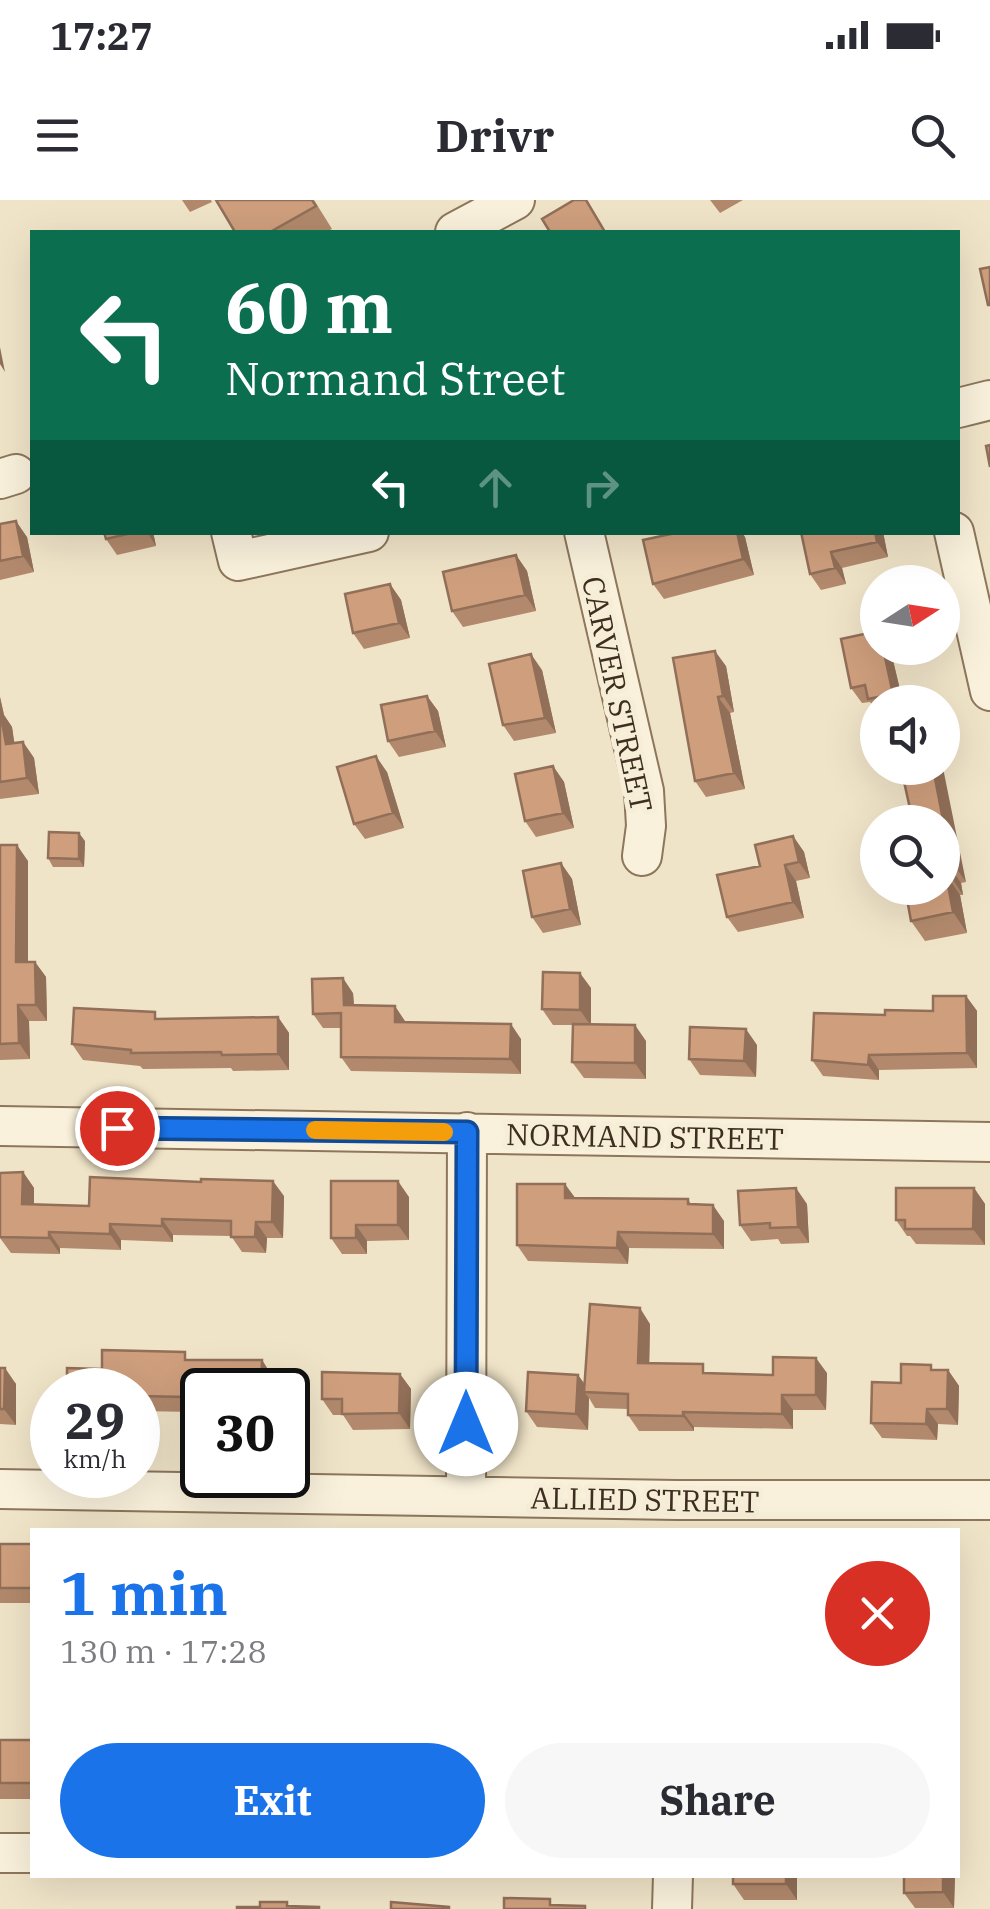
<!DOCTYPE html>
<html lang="en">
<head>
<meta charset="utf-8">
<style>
	body { margin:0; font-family:"IBM Plex Serif",serif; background:#f7f7f7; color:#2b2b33; height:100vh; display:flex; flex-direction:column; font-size:38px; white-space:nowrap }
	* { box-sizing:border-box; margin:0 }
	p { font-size:32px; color:#7c7c81 }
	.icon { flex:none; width:55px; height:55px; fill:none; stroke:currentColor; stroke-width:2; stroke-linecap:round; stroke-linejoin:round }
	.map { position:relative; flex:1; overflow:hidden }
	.panel { position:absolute; left:30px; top:1328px; width:930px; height:350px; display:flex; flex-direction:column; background:#fff; border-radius:0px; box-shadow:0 10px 40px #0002 }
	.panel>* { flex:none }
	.hud { position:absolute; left:30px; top:30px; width:930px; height:305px; border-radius:0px; box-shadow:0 10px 40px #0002; background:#0b6e4f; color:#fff; overflow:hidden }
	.needle { width:65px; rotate:78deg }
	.buttons { position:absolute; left:860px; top:365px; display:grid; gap:20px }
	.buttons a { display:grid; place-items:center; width:100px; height:100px; border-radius:50%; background:#fff; box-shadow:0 10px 40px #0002; font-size:50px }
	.speed { position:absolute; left:30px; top:1168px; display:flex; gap:20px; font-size:50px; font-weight:700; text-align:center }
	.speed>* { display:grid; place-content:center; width:130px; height:130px; border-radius:50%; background:#fff; box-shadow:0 10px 40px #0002; line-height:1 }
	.speed small { font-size:25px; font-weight:400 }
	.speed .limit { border:5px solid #111; border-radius:15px; background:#fff; color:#111 }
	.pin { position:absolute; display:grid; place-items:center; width:85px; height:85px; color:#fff; margin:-42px; border:5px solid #fff; border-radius:50%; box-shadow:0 2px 10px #0007 }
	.me { position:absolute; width:110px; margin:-55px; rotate:0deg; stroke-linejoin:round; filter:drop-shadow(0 0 8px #0008) }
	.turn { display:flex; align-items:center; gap:35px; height:210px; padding:0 30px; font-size:45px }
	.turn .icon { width:130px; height:130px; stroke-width:2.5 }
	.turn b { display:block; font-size:70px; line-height:85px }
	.lanes { display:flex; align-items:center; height:95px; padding:0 30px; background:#0003; justify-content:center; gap:50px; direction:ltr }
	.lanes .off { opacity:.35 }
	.round { display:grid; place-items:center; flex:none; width:105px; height:105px; border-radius:52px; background:#f7f7f7 }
	.summary { display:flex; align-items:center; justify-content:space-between; height:170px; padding:0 30px }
	h1 { font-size:60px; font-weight:800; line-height:75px; color:#1a73e8 }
	.primary-button { display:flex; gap:20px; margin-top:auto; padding:20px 30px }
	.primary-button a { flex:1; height:115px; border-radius:60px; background:#1a73e8; color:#fff; font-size:40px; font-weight:800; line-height:115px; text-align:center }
	.primary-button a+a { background:#f7f7f7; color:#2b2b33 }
	.status { display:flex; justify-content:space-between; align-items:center; height:70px; padding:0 50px; background:#fff; direction:ltr }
	.status svg { height:28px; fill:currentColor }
	header { display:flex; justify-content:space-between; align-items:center; height:130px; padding:0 30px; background:#fff; font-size:45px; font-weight:800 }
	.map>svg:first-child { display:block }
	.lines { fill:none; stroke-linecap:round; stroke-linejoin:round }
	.street-casing { stroke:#8d765c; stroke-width:42 }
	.street { stroke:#faf1dc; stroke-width:38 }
	.wall { fill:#b2896c }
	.shaded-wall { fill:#916f58 }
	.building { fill:#cf9f7d; stroke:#916f58; stroke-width:2.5 }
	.route-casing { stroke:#114b97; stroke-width:25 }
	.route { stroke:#1a73e8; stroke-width:18 }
	.slow { stroke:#f59e0b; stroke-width:18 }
	.labels { text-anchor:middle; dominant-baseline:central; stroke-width:10; stroke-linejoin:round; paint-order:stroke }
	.street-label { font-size:30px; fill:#3d2e20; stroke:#f7eed8 }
</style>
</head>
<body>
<div class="status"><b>17:27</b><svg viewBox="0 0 49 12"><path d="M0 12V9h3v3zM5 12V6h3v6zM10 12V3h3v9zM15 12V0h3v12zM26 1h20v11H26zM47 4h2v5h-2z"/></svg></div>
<header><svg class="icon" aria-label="menu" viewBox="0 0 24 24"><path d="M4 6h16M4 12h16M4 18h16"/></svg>Drivr<svg class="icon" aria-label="search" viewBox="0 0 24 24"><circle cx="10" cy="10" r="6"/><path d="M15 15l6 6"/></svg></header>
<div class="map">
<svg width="990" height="1709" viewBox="0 0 990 1709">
	<rect width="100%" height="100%" fill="#f0e4c8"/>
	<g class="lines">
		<g class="street-casing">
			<path id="street" d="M455,32l60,-32
				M958,208l32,-8
				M0,279l16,-5
				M231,332l7,29 131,-29
				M584,332l60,259 2,35 -4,30
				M954,332l36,159
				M0,926l990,16
				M0,1289l677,11h313
				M466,1296l1,-364
				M0,1653h32
				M672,1709l1,-34"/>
		</g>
		<use href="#street" class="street"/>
	</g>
	<path class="wall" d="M182,0h29l1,2 -22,10z
		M314,0l18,29 -6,3h-91z
		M710,0h33l-23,13z
		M0,324l27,13 7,35 -34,8z
		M104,332h49l3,14 -39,9 -11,-16z
		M801,332h82l5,25 -46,11 4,16 -25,6 -11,-16z
		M745,337l9,38 -90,24 -11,-15z
		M516,355l11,16 9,40 -73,16 -11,-16z
		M390,384l11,16 9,38 -46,11 -11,-16z
		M890,448l13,54h-25v11l-8,-11 -8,1 -11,-15z
		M726,466l8,46 -4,1 15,76 -39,8 -11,-16z
		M542,470l14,63 -42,8 -11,-16z
		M427,496l11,15 8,36 -47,10 -11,-16z
		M0,497l4,18 8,12 2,16 9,-1 11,16 5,36 -39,5z
		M553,566l11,16 10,46 -38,9 -11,-16z
		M901,568l65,114 -5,1 2,12h-3l7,38 -42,8 -14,-20 31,-33z
		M387,572l17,56 -39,11 -11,-15z
		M793,636l11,16 6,26 -14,3 8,37 -66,14 -11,-15 33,-51z
		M85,641l-1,26h-31l-5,-9z
		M0,645l28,16v101h7l11,15 1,44h-18l1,38 -30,1z
		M561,663l11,16 9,46 -38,8 -11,-16z
		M591,788v36l55,17v38l-62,-1 -12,-16 1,-37h-20l-11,-16z
		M353,793l1,12 51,16v1l116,17v35l-170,-3 -10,-14v-29h-18l-10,-14z
		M966,796l11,15v57l-98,2v10l-56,-4 -11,-16 73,-45 48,-4z
		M278,817l11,16v37l-56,1 -2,-3 -88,1 -3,-3 -57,-6 -11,-16 88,-25z
		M757,845l-1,32 -56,-2 -11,-16z
		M23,972l11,16v17l55,1 195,-10 -1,42h-16l-1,15 -24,-1 -11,-16 -58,-1v7l-52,-2v10l-61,-2v6l-49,-1 -11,-15z
		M974,988l11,16v41l-69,-1 -6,-8h-3l-11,-16z
		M409,997v43l-42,1v13h-25l-11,-16z
		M575,998l113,1 3,5 33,17v28l-95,-1 -1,16 -100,-3 -11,-16z
		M807,1004l2,39 -28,1 -3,-5 -27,2 -11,-16z
		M650,1124l-1,39 61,10 63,2 54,-2 -1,37h-33v19l-99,-2v4h-55l-11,-16v-6l-33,-1 -6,-10 -1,32 -51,-3 -11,-16 52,-36 7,10z
		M190,1160h72l10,16v14h-70v26l-4,-1 -3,-3 -57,-1v-21l-36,-21z
		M0,1168l16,16v41l-16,-1z
		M934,1170h14l11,16 -1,39 -20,-1 -1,16 -55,-2 -11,-15 30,-40z
		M400,1174l11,15 -1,40 -57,1 -10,-15h-10l-11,-16z
		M0,1344h32v59h-32z
		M0,1540h32v59h-32z
		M797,1675v25h-53l-11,-16z
		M904,1675h51l-1,33h-39l-11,-15z"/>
	<path class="shaded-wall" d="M0,147l5,25 -5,-8z
		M16,321l11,16 7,35 -11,-16z
		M147,332h6l3,14z
		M737,332h5l3,5 9,38 -11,-16z
		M875,332h8l5,25 -11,-15z
		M831,352l11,16 4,16 -11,-16z
		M516,355l11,16 9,40 -11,-16z
		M390,384l11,16 9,38 -11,-15z
		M883,448h7l13,54h-4l-6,-8z
		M715,451l11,15 8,46 -11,-16z
		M531,454l11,16 14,63 -11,-15z
		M427,496l11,15 8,36 -11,-16z
		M0,497l4,18 8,12 5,33 -11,-16 -6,-26z
		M718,497l12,16 15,76 -11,-16z
		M23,542l11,16 5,36 -12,-16z
		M376,556l11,16 17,56 -11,-15z
		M942,563l24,119 -15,-21 -18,-93h9z
		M553,566l11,16 10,46 -11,-15z
		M79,633l6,8 -1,26 -5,-8z
		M793,636l11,16 6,26 -11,-16z
		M17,645l11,16v117l-12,-16z
		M946,662l15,21 2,12 -14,-21z
		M561,663l11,16 9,46 -11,-16z
		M785,665l11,16 8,37 -11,-16z
		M946,674l14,21 7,38 -14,-21z
		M35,762l11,15 1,44 -11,-16z
		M580,773l11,15v38l-11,-16z
		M343,778l10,15 2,27 -11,-15z
		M966,796l11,15v57l-10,-15z
		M18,805l11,16 1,38 -11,-16z
		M395,806l10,15v16l-10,-15z
		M278,817l11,16v37l-11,-16z
		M511,824l10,15v35l-11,-15z
		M635,825l11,16v38l-11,-16z
		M746,829l11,16 -1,32 -12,-16z
		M869,855l10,15v10l-11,-15z
		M23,972l11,16v32l-12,-16z
		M273,981l11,15 -1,42 -11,-16z
		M398,981l11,16v43l-11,-15z
		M565,984l11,15 -11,-1z
		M796,988l11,16 2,39 -11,-16z
		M974,988l11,16v41l-12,-16z
		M713,1005l11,16v28l-11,-15z
		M162,1019l11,16v7l-11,-16z
		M256,1022l11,16 -1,15 -11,-16z
		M110,1024l11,16v10l-11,-16z
		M356,1025l11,16v13l-11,-16z
		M49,1032l11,16v6l-11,-16z
		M618,1032l11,16 -1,16 -11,-16z
		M640,1108l10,16 -1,54 -11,-15z
		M816,1158l11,15 -1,37 -10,-15z
		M262,1160l10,16v14h-11z
		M5,1168l11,16v41l-12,-16z
		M948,1170l11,16 -1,39 -11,-16z
		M400,1174l11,15 -1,40 -11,-16z
		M578,1175l11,15 -5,2 5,6 -1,32 -12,-16z
		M782,1195l11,15v19l-11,-15z
		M927,1209l11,15 -1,16 -11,-16z
		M683,1212l11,15v4l-11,-15z
		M786,1675h11v25l-11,-16z
		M943,1675h12l-1,33 -11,-16z"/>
	<path class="building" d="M216,0h96l4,6 -46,26h-35z
		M574,0h12l19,32h-55l-8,-13z
		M990,67v38h-2l-8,-36z
		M990,245v22l-4,-21z
		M16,321l7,35 -23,5v-37z
		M104,332h32l-30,7z
		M680,332h57l6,27 -90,25 -10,-44z
		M801,332h74l2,10 -46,10 4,16 -25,6z
		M516,355l9,40 -73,16 -9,-39z
		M390,384l9,39 -46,10 -8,-39z
		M878,431v17h5l10,46 -25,5 -3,-14 -14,3 -10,-49z
		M715,451l8,45 -5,1 16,76 -39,8 -22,-123z
		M531,454l14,64 -42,7 -14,-61z
		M427,496l8,35 -47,10 -7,-36z
		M0,511l6,33 17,-2 4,36 -27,4z
		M376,556l17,57 -39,11 -17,-57z
		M553,566l10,47 -38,8 -10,-47z
		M901,568h32l18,93 -5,1 3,12h-3l7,38 -42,9 -6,-33h37v-66h-29z
		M49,632l30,1v26l-31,-1z
		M793,636l6,26 -14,3 8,37 -66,15 -10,-42 43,-9 -5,-21z
		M0,645h17l-1,117h19l1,43h-18l1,38 -19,1z
		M561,663l9,46 -38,8 -9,-46z
		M543,772l37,1v37l-38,-1z
		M343,778l1,27 51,1v16l116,2 -1,35 -169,-2v-44l-28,1 -1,-35z
		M933,796h33l1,57 -98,2 -1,10 -56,-5 2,-47 71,2v-5l48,1z
		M74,808l81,4v7l123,-2v37l-56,1 -1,-3 -90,1v-3l-59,-6z
		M573,824l62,1v38l-63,-1z
		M690,827l56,2 -2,32 -55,-2z
		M23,972l-1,32 67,2 1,-29 111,5v-3l72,2 -1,41h-16l-1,15h-24v-16l-69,-2v7l-52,-2v10l-61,-2v6l-49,-1v-64z
		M331,981h67v44h-42v13h-25z
		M517,984h48v14l123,1v5l25,1v29l-95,-2 -1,16 -100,-3z
		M796,988l2,39 -28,1v-5l-30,2 -2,-34z
		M896,988h78l-1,41h-68v-9h-9z
		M590,1104l50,4 -2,55 65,1v9l70,2v-18l43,1v37h-34v19l-99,-2v4l-55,-1v-21l-44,-2z
		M102,1150l83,2v8h77l-1,30h-59v10h-15v-3l-49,-1v-6h-71v-22l35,1z
		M901,1164l30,1v5h17l-1,39h-20l-1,15 -55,-1 1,-41 29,1z
		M0,1168h5l-1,41h-4z
		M322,1172l78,2 -1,39 -57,1v-15h-20z
		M528,1172l50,3 -2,39 -50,-3z
		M0,1344h32v44h-32z
		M0,1540h32v43h-32z
		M733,1675h53v9h-53z
		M904,1675h39v17l-39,1z
		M504,1698l46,1v6l35,1v3h-81z
		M260,1702h27v4l32,1v2h-82v-2h23z
		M391,1702l58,5v2h-58z"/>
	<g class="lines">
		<g class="route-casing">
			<path id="route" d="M117,928l350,4 -1,292"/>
		</g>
		<use href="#route" class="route"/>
		<path class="slow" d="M315,930l129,2"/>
	</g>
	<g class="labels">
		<g class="street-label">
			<text transform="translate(618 494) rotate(78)">CARVER STREET</text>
			<text transform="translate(645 936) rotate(1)">NORMAND STREET</text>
			<text transform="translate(645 1299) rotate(1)">ALLIED STREET</text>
		</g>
	</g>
</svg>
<div class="buttons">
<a><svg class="needle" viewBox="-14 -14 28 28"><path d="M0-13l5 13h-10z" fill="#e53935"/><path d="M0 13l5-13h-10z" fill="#7c7c81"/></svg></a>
<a><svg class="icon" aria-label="sound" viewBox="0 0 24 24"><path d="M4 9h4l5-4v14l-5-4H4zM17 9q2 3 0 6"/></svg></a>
<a><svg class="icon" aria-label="search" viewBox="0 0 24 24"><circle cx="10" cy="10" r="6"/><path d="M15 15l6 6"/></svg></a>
</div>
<div class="speed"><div>29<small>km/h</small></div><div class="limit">30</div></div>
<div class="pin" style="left:117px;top:928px;background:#d93025"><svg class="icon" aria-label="arrive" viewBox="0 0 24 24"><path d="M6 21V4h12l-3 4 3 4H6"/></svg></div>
<svg class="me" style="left:466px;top:1224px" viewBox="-20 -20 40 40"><circle r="19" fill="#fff"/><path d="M0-13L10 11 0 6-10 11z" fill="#1a73e8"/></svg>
<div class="hud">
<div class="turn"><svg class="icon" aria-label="left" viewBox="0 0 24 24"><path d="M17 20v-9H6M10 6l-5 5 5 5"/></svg><div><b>60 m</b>Normand Street</div></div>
<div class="lanes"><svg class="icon" aria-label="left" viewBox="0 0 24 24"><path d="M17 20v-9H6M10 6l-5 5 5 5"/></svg><svg class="icon off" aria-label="ahead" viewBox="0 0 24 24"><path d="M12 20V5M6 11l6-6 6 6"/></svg><svg class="icon off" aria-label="right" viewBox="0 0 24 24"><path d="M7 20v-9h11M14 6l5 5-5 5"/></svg></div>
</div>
<section class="panel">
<div class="summary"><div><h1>1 min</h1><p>130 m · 17:28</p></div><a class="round" style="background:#d93025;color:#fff"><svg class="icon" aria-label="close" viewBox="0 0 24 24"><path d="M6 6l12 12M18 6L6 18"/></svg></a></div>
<div class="primary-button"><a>Exit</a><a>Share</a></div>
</section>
</div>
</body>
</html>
